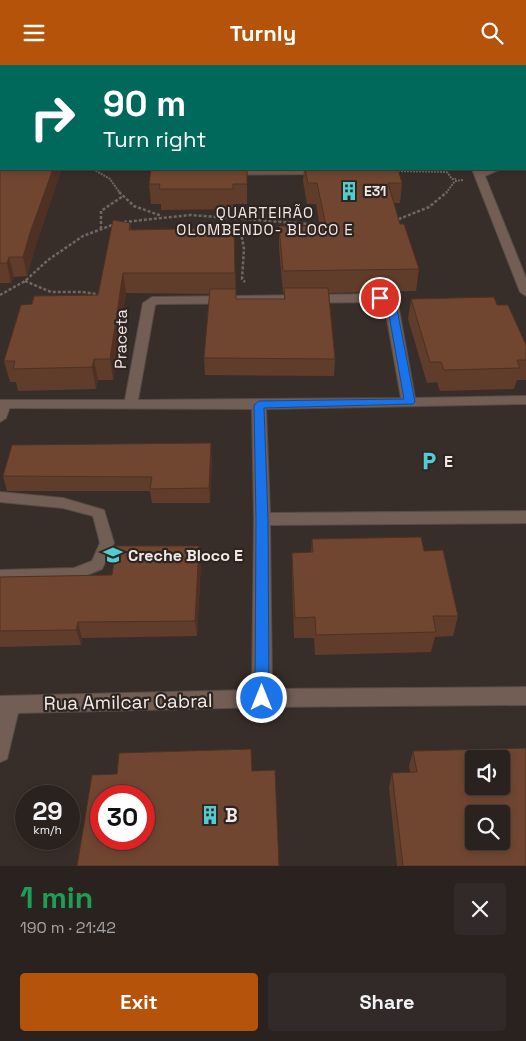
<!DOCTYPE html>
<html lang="en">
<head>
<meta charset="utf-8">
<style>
	body { margin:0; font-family:"Space Grotesk",sans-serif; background:#322a28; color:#f1f3f6; height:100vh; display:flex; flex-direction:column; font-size:19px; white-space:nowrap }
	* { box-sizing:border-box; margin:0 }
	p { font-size:16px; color:#a5a4a4 }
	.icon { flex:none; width:28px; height:28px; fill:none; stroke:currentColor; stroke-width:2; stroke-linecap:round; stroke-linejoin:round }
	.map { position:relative; height:801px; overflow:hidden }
	.side { display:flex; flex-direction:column; background:#2a221f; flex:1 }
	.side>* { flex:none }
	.banner { position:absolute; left:0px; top:0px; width:526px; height:105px; box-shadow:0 2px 8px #0003,0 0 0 1px #463f3d; background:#00695c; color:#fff; overflow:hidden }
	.tools { position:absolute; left:465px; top:685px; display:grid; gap:10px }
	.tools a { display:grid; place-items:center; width:45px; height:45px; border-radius:5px; background:#2a221f; box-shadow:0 2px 8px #0003,0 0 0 1px #463f3d; font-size:25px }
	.speed { position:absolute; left:15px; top:720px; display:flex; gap:10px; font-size:25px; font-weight:700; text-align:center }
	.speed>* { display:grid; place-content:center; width:65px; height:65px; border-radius:50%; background:#2a221f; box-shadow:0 2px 8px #0003,0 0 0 1px #463f3d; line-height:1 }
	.speed small { font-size:12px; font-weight:400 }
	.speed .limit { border:8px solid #d22; background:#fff; color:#111 }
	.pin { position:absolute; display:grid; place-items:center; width:42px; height:42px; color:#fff; margin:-21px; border:2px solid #fff; border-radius:50%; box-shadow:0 1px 5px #0007 }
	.me { position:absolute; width:55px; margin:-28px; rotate:0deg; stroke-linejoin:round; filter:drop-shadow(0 0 4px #0008) }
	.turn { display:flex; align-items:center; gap:18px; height:105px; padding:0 20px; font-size:22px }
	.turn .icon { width:65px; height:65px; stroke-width:2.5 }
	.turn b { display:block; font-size:35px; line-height:42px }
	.round { display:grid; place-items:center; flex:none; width:52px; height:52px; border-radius:5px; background:#322a28 }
	.summary { display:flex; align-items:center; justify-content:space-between; height:85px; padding:0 20px }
	h1 { font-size:30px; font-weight:700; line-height:38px; color:#1e9e55 }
	.cta { display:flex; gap:10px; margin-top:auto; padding:10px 20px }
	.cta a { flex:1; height:58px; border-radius:5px; background:#b45309; color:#fff; font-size:20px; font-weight:700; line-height:58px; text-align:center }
	.cta a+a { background:#322a28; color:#f1f3f6 }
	header { display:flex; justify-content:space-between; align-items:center; height:65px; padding:0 20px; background:#b45309; color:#fff; font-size:22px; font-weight:700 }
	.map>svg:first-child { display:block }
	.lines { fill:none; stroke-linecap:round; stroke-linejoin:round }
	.lane-casing { stroke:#554c47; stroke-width:2 }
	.street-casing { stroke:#554c47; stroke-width:2 }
	.path-far1 { stroke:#706763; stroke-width:2; stroke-dasharray:2 1; stroke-linecap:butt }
	.path { stroke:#706763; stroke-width:2.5; stroke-dasharray:3 2; stroke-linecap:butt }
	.lane { fill:#725e54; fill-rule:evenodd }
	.street { fill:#725e54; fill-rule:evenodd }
	.wall { fill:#603c2a }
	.shaded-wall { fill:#4e3122 }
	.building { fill:#704631; stroke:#4e3122; fill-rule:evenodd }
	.route { fill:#1a73e8; stroke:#114b97 }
	.labels { text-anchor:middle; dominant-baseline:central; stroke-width:4.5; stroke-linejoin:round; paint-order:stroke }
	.far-poi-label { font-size:14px; font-weight:bold; fill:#f0e9e6; stroke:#2e2420; text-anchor:start }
	.far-neighbourhood-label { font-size:15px; letter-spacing:1px; fill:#f0e9e6; stroke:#2e2420 }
	.street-label { font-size:16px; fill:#f0e9e6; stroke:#2e2420 }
	.poi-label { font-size:16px; font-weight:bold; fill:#f0e9e6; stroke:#2e2420; text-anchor:start }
	.near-street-label { font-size:19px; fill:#f0e9e6; stroke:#2e2420 }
	.near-poi-label { font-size:19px; font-weight:bold; fill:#f0e9e6; stroke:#2e2420; text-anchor:start }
</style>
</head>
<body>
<header><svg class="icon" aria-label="menu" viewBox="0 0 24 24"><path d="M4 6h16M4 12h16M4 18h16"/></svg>Turnly<svg class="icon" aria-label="search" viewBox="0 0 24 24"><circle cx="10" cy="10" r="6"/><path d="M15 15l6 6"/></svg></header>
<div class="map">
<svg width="526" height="801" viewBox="0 0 526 801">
	<rect width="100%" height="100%" fill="#382e29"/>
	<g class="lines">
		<g class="lane-casing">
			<path id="lane" d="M417,0h6l1,1h-6z
				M525,13h1v4h-1z
				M5,335l6,4 -5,14 -6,4v-19z
				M0,427l63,6 41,12 10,33 -12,26 -27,11 -75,2v-12l74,-2 18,-7 8,-18 -7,-27 -30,-8 -63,-6z"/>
		</g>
		<g class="street-casing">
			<path id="street" d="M190,0h8v1h-8z
				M0,13h1v4h-1z
				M525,45h1v6h-1z
				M0,48l1,1v5h-1z
				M525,99l1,6 -4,-1h3z
				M182,104h145l3,2 -5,3 -130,1z
				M472,104h29l-16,7 41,102v18l-6,-4z
				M379,229l13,2 6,8 17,94 111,-2v8l-260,5 4,104 256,-2v12l-256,2 2,164 254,-2v18l-264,2 -244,6 -11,46 -7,3v-66l252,-6 2,-171 -2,-110 -252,-1v-8h125l18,-97 9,-6zM384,237l17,96 -263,2 17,-95 3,-1z"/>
		</g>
		<path class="path-far1" d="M93,104l17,10 10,14
			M449,104l-2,3 5,7h4
			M395,106l52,1
			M446,128l9,-12 8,-1"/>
		<path class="path" d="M119,127l15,14 28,10
			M238,152l6,32 -2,30 3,3
			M394,156l35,-14 18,-15
			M124,157l66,-7 134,10
			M101,164v-18l22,-15
			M25,216l26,11h32l18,3
			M0,230l25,-14 23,-21 35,-24 32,-12"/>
		<use href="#lane" class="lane"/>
		<use href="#street" class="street"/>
	</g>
	<path class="wall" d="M0,80l34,107 -7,24 -13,1 -3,6h-11z
		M247,104v35h-14l1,5 -73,1v-6h-10l-2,-20z
		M304,104h94l4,14 -2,20h-6l6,21 19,45 -3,22 -87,2 6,66 -1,17 -129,-1 -1,-17 6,-64 -84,-1 -13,87h-15l-2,9 -78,2 -2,-9h-6l-6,-21 28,-57 66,-9 32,-72 1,7 103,-2 2,71h48v-6h-1l-4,-45v-22h41l-4,-22h-9l-4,-23z
		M411,234l86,6 29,40v35h-9l-3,9 -74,2 -3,-9 -10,1 -19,-64z
		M212,393l-2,45h-58l-2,-12h-143l-4,-15z
		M312,474l112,12 34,65 -5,20 -18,1 -4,15 -116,3 -1,-17h-20l-2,-64v-21h19z
		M199,481l2,16 -4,74 -115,2 -1,7 -81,2v-70l112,-2z
		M413,686l113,115h-129l-8,-78 3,-15 18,-1 -1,-6z"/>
	<path class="shaded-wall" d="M0,54l1,6v14l-1,3z
		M53,104h9l-28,83 -7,24 -4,-19 7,-24z
		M9,192l5,20 -3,6 -4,-20z
		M123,208l3,20 -13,87 -3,-21z
		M94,294l4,21 -2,9 -4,-22z
		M211,378l1,15 -2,45 -1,-15z
		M199,481l2,16 -4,74 -2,-15z
		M78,557l4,16 -1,7 -5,-15z"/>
	<path class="building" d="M100,0h63v1h-64z
		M211,0h68v1h-68z
		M0,80h1v24h52l-23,64 -7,24h-14l-2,6h-7z
		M151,104h96v15h-14v5h-74l1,-5h-11z
		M305,104h93l4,14h-14l12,41h4l15,45 -136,2 -4,-45h47l-9,-43h-9z
		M113,155l17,3 -1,7 105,-2 1,45h-112l-13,86h-16l-2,8 -79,2 2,-8h-11l17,-56 11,-1 2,-8 64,-1z
		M284,223h44l7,71 -131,-1 6,-69h26v10h49z
		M494,232l3,8h11l18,40v15h-9l3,8 -76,2 -3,-8h-11l-19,-63z
		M211,378l-2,45 -59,1 2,-12 -149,-1 9,-31z
		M421,472l3,14 19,-1 15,66h-25l3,16 -120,3 -1,-18 -20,1 -3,-65 21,-1 -1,-13z
		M116,481h83l-4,75 -117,1 -2,8 -76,1v-54l112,-2z
		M526,683v118h-123l-11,-93 25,-1 -4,-21zM474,694h27v27h-27zM474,749h27v27h-27z
		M251,684l1,22 23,-1 4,96h-202l15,-91 25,-1 2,-21zM101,731h43v43h-43z"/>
	<path class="route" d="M380,230l11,2 5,7 19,98 -2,2 -149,4 4,111 1,179 -2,5 -5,2 -5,-2 -2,-5 1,-179 -2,-114 5,-4 145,-2 -17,-95 -2,-3 -9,-1 -1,-2z"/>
	<defs>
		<g id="building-bare" transform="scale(1.5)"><path d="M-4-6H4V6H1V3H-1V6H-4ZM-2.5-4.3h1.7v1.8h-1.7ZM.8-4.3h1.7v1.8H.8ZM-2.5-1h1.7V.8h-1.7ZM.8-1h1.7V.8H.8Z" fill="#52ccd0" stroke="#2e2420" stroke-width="2.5" paint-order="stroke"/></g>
		<g id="parking-bare" transform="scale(1.5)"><path d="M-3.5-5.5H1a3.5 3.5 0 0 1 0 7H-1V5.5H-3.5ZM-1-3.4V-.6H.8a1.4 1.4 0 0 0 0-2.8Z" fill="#52ccd0" stroke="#2e2420" stroke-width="2.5" paint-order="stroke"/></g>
		<g id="school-bare" transform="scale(1.5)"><path d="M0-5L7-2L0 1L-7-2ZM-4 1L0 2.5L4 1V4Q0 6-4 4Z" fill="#52ccd0" stroke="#2e2420" stroke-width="2.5" paint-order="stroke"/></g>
	</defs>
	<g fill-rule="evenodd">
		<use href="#building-bare" x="349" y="126"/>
		<use href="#parking-bare" x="429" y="396"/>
		<use href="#school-bare" x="113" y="490"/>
		<use href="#building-bare" x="210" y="750"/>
	</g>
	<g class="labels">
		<g class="far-poi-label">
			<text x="364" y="126">E31</text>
		</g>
		<g class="far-neighbourhood-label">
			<text x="265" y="147">QUARTEIRÃO<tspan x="265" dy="17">OLOMBENDO- BLOCO E</tspan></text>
		</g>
		<g class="street-label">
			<text transform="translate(121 274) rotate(-89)">Praceta</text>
		</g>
		<g class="poi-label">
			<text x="444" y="396">E</text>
			<text x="128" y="490">Creche Bloco E</text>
		</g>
		<g class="near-street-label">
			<text transform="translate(128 637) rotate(-1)">Rua Amilcar Cabral</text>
		</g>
		<g class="near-poi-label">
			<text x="225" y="750">B</text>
		</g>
	</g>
</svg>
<div class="tools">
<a><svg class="icon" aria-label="sound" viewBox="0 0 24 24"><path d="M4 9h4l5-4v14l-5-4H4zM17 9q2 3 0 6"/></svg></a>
<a><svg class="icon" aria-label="search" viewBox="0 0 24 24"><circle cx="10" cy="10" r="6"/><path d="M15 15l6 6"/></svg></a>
</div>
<div class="speed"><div>29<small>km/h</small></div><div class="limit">30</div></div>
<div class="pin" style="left:380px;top:233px;background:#d93025"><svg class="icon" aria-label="arrive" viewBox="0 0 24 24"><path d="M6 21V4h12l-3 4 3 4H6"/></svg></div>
<svg class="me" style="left:262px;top:633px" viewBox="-20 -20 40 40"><circle r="17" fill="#1a73e8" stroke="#fff" stroke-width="3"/><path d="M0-11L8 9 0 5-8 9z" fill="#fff"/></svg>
<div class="banner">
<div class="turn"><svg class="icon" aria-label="right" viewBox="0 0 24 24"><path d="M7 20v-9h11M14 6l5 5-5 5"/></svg><div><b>90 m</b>Turn right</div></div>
</div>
</div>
<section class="side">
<div class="summary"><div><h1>1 min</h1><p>190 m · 21:42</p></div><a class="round"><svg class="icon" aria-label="close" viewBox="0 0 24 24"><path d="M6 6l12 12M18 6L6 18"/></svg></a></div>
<div class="cta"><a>Exit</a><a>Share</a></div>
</section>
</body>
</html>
